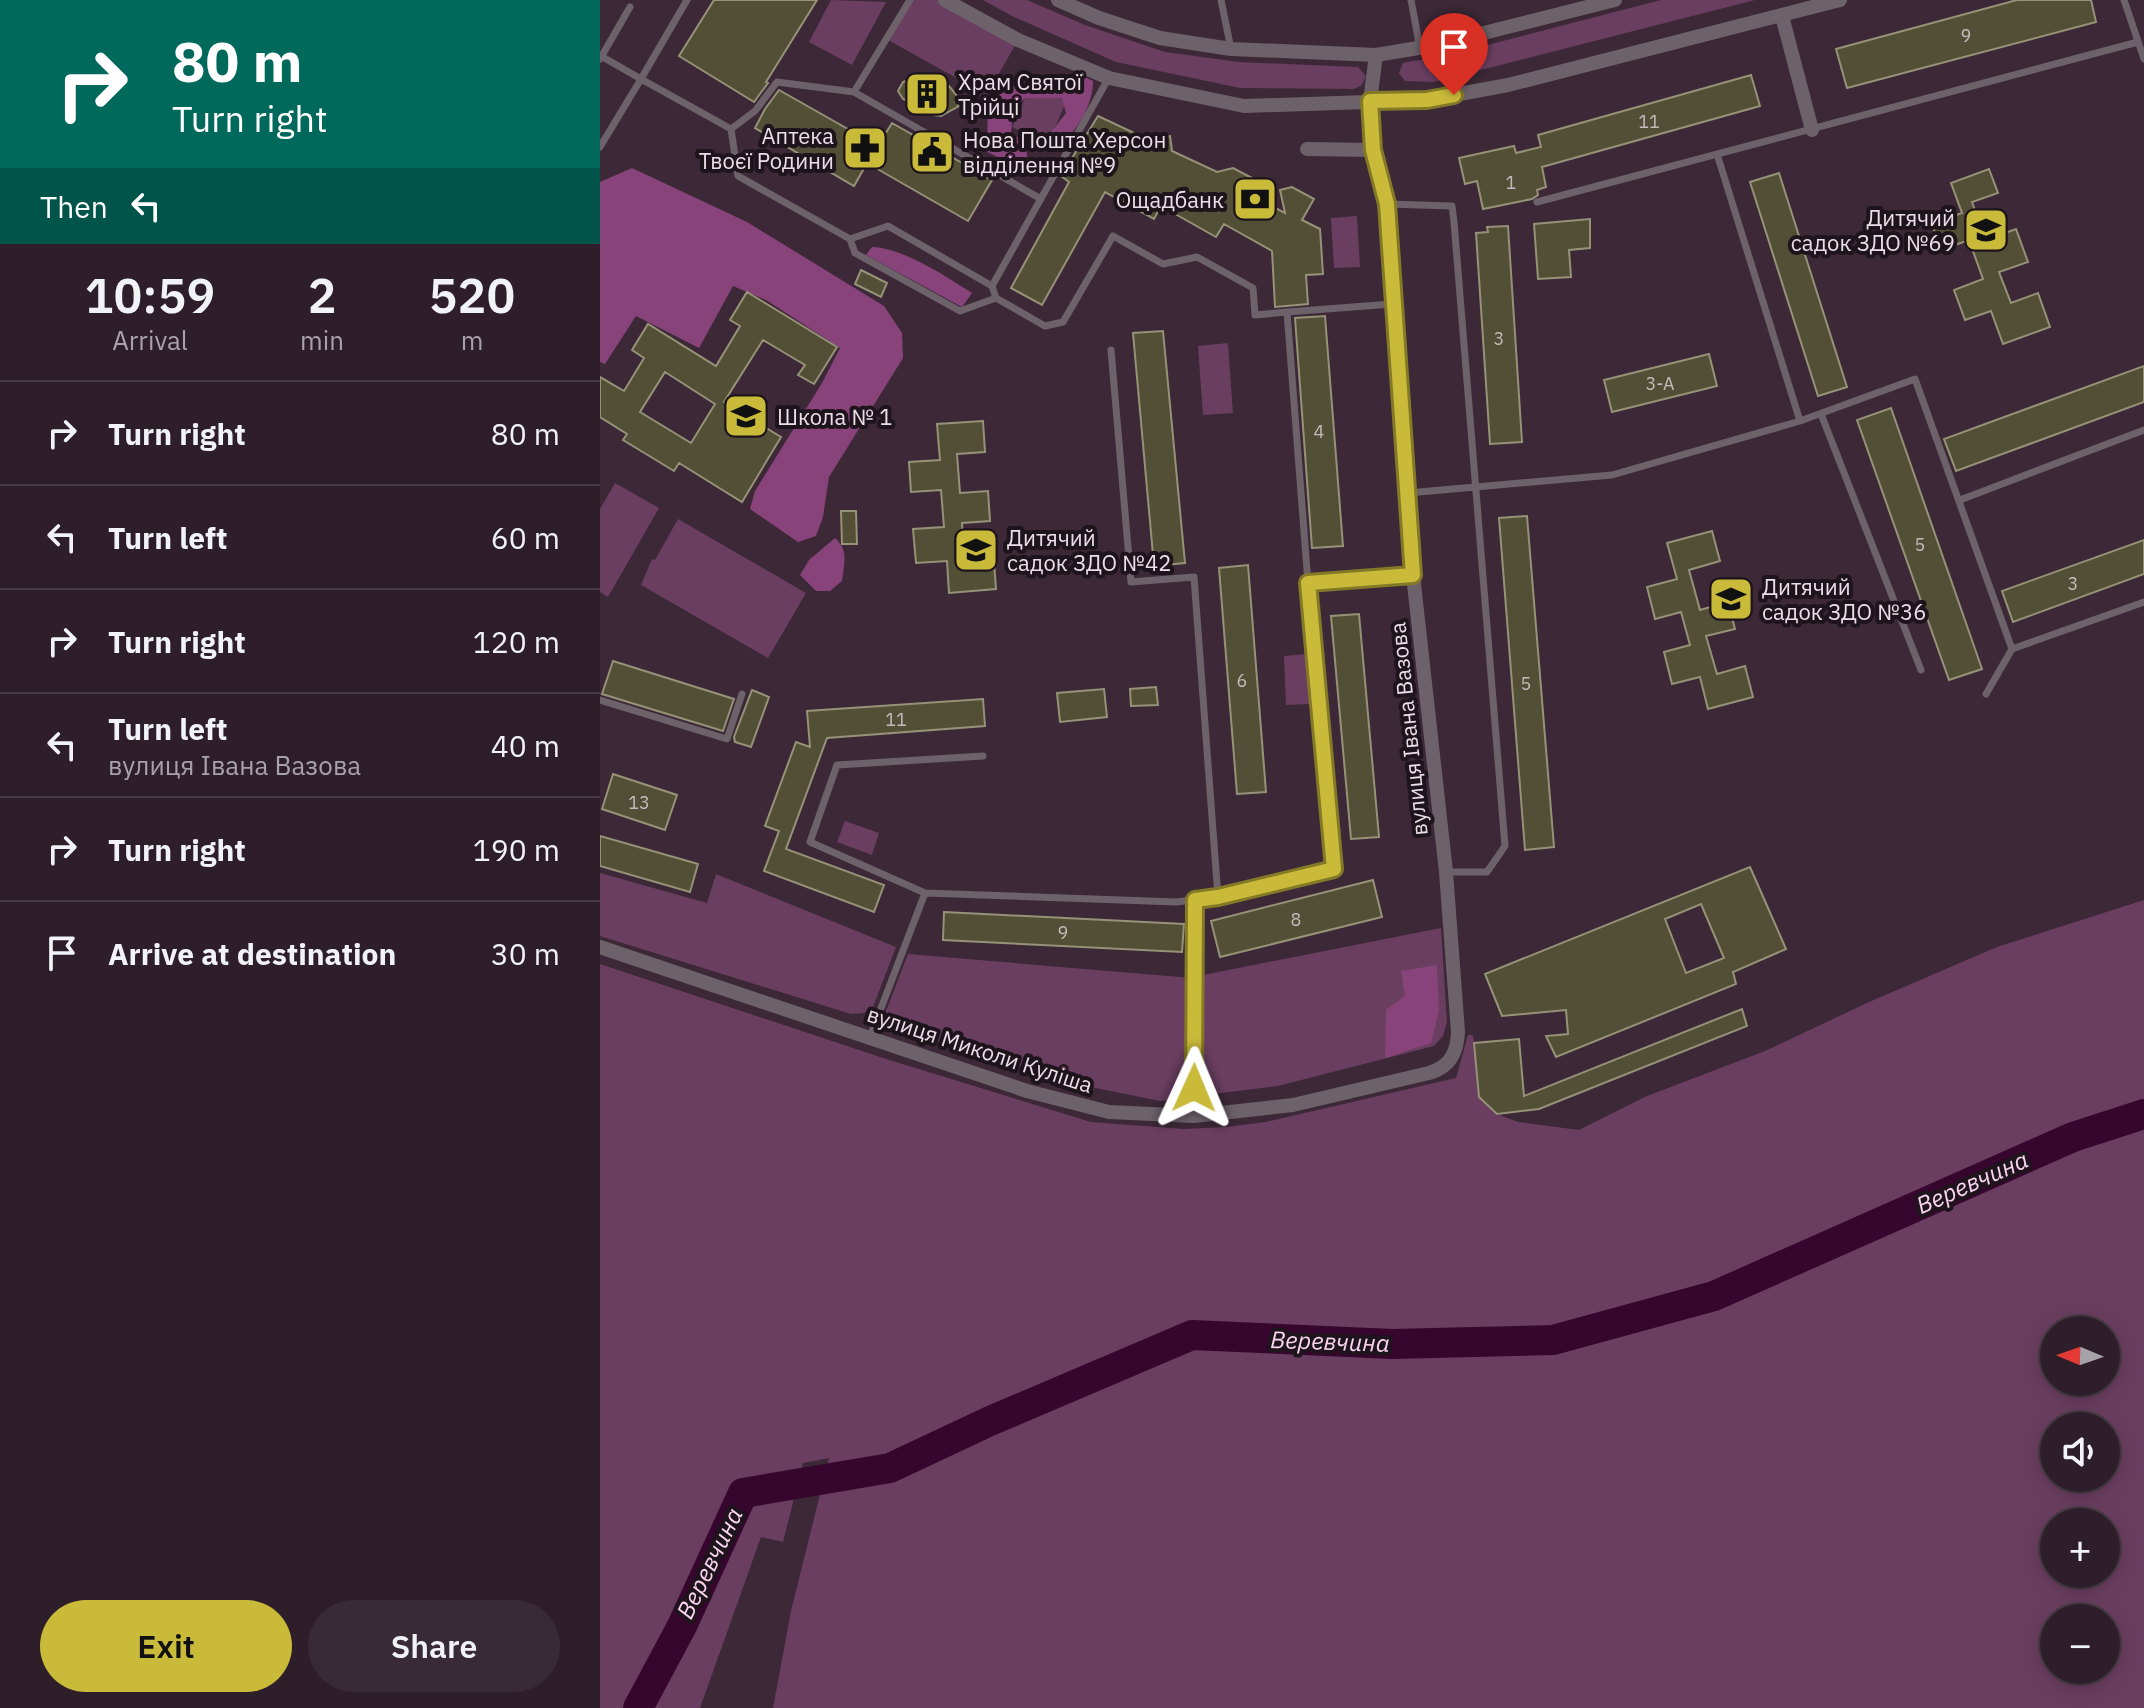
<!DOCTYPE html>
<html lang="en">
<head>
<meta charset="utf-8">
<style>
	body { margin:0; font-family:"IBM Plex Sans",sans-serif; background:#392b35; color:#f1f3f6; height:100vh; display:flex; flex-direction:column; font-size:30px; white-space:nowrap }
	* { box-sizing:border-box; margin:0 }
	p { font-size:26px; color:#a7a2a8 }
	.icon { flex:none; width:44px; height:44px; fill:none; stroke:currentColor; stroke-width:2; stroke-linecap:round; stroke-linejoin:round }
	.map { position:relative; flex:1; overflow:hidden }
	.details { display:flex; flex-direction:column; background:#2d1e29; width:600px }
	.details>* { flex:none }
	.top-card { background:#00695c; color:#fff; overflow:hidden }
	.needle { width:52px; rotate:272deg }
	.tools { position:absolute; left:1440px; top:1316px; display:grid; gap:16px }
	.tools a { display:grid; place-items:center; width:80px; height:80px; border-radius:50%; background:#2d1e29; box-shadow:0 4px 20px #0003,0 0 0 2px #483c46; font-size:40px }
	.pin { position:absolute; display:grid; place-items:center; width:68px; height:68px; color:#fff; margin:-82px -34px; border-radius:50% 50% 50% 0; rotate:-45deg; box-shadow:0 0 8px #0007 }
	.pin .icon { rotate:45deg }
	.me { position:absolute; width:88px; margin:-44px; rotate:1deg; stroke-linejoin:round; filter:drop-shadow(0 0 6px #0008) }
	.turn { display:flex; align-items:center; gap:28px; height:168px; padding:0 40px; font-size:36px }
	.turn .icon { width:104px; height:104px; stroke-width:2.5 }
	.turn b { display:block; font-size:56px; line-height:68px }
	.then { display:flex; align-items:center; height:76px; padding:0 40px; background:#0003; gap:16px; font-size:30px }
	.eta { display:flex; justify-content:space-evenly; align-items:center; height:136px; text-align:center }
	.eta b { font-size:48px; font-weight:600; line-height:56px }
	.action { display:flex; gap:16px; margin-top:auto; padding:16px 40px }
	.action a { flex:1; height:92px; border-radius:48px; background:#caba3a; color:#111; font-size:32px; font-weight:600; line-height:92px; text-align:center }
	.action a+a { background:#392b35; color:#f1f3f6 }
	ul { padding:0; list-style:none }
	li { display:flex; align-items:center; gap:24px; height:104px; padding:0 40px; border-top:2px solid #483c46 }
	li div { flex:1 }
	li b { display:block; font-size:30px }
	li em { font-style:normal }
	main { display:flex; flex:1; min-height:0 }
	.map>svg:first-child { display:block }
	.green { fill:#6a3e60; fill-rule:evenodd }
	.forest { fill:#88447a }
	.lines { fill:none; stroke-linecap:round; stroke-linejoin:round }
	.river { stroke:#37062f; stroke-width:30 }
	.building { fill:#524f36; stroke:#969277; stroke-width:2; fill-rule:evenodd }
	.service { stroke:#6d626a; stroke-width:7 }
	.minor { stroke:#6d626a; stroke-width:14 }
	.route-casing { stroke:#837926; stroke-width:20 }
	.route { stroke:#caba3a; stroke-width:14 }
	.labels { text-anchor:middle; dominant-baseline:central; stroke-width:8; stroke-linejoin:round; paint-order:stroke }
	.number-label { font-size:18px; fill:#c6babc }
	.poi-label { font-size:22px; fill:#ecdee8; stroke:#1e141b; text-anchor:start }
	.street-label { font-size:22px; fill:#ecdee8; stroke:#1e141b }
	.water-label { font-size:24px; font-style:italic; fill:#fbd4f1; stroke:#1e141b }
</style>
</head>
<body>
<main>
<section class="details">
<div class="top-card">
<div class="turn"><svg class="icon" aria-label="right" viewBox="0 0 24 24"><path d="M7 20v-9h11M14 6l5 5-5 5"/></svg><div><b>80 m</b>Turn right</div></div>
<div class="then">Then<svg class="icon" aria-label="left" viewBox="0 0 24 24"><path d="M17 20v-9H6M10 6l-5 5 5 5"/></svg></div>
</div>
<div class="eta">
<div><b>10:59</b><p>Arrival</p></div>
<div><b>2</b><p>min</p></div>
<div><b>520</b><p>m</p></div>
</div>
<ul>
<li><svg class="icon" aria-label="right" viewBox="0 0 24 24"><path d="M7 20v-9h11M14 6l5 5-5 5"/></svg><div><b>Turn right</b></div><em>80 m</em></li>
<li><svg class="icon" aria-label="left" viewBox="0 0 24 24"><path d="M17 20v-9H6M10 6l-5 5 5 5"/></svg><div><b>Turn left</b></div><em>60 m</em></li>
<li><svg class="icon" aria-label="right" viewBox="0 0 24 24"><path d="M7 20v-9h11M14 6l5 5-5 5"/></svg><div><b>Turn right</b></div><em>120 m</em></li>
<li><svg class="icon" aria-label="left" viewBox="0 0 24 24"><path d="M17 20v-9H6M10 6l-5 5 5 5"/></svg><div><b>Turn left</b><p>вулиця Івана Вазова</p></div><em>40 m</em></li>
<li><svg class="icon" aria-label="right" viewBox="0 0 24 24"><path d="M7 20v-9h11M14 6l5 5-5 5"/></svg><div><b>Turn right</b></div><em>190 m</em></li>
<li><svg class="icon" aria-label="arrive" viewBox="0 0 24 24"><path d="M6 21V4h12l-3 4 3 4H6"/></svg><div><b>Arrive at destination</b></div><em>30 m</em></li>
</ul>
<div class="action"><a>Exit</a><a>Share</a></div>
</section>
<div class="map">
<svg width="1544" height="1708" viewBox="0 0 1544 1708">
	<rect width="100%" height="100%" fill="#3c2837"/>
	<path class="green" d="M231,0l55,2 -34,63 -43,-23z
		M310,0h35l73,40 -31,55 -99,-55z
		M383,0h44l58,25 80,27 74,10 119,5 8,9 -4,9 -8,4 -114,-1 -124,-26 -104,-46z
		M1061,0h94l-321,82 -29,-1 -6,-8 4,-10 4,-1 34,-5z
		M431,85l36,15 -19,43 -36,-16z
		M757,216l3,51 -26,1 -3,-50z
		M628,343l5,70 -30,2 -5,-69z
		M15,483l44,25 -51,89 -8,-5v-83z
		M78,519l128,74 -38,65 -127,-73 11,-26 3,1z
		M707,654l3,50 -24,1 -2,-49z
		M245,821l34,12 -7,22 -35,-13z
		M0,873l107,30 9,-29 180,73 -23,60 -9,6 -13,1 -251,-78z
		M1544,900v808h-1371l18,-97 38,-153 -26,5 -20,79 -22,-5 -61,171h-100v-744l283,94 208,64 93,7 42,-2 40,-5 190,-44 12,-43h5l6,62 18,17 21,8 61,8 68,-34 118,-45 104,-49 128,-55zM1454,1330h52v52h-52zM1454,1426h52v52h-52zM1454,1522h52v52h-52zM1454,1618h52v52h-52z
		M841,928l6,94 -4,14 -9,10 -156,40 -73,9 -7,-8 5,-112z
		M308,954l284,24 -3,112 -6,10 -23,1 -79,-16 -181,-55 -12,-9 -2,-10z"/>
	<path class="forest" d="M478,74l15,7c0,23 -13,43 -28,61l-21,-1 22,-28 -4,-15h-37l-12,13 -2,22 15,10 1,13 -6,6h-13l-21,-10 1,-51 28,-16 50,-2z
		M32,168l115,54 137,84 18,27 1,25 -74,119 -6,40 -7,19 -18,6 -48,-33 5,-18 67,-108 18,-35 -74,-48 -33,-14 -34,62 -63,-32 -31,48 -5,-2v-180z
		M272,247c32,1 73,29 100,46l-10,14 -96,-52z
		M235,538c14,12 9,26 7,43l-12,10h-14l-16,-16 9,-15z
		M837,965l2,46 -8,32 -46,15 1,-48 19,-14 -4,-25z"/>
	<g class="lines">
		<path class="river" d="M38,1708l44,-82 61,-133 147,-25 100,-47 202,-86 200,9 161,-4 161,-44 359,-159 71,-23"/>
	</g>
	<path class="building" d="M114,0h103l-51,82 2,1 -14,19 -75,-46z
		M1417,0h74l5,22 -249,66 -11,-39z
		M322,75v4l12,-4 5,14 10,-3 9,11 -3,5 4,4 -18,10 -7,-1 -5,-10 -14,-1 -12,-5 -5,-8 5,-9z
		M1151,75l9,31 -218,61 4,20 -9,3 1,5 -6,4 -49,10 -6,-28 -12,3 -6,-26 55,-12 2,7 25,-6 -3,-12z
		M179,90l99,56 14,-23 100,57 -24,41 -101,-58 -13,23 -99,-58 10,-19z
		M498,116l53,25 19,-5 2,15 45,21 16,-4 19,10 -10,19 9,-2 34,18 -5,-23 12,-3 22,12 -12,21 18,9 3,45 -17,1 2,29 -33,3 -3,-56 -48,-27 -8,13 -55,-31 -7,13 -49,-27 -63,113 -31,-17 58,-106 -8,-6z
		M1389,169l9,24 -26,9 14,38 30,-11 12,33 -29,10 12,31 27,-10 12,34 -47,17 -12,-33 -26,9 -11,-30 29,-11 -14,-39 -28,10 -9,-26 30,-11 -11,-30z
		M1179,173l68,214 -29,9 -68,-214z
		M990,219v29l-21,2 2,27 -33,2 -4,-55z
		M908,226l14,216 -32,2 -14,-211 12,-1 -1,-5z
		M261,270l26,13 -6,14 -26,-13z
		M147,292l90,55 -23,37 -16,-9 7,-10 -42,-25 -39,62 57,35 -39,65 -63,-39 -5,8 -51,-31 4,-6 -27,-17v-40l24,14 20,-33 -12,-8 16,-26 68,42 24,-40 -10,-6zM65,372l50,32 -24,39 -51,-31z
		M725,316l18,230 -31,2 -17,-230z
		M563,331l22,232 -31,3 -21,-233z
		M1109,354l8,32 -105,26 -8,-32z
		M1544,366v36l-188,69 -12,-32z
		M1291,408l91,261 -33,11 -92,-260z
		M383,421l2,31 -28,2 3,39 28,-2 2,30 -28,2 3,41 29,-2 2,27 -47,4 -2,-32 -31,2 -3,-34 31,-2 -3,-37 -30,2 -2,-30 31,-2 -3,-36z
		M241,511h15l1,33h-15z
		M927,516l27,331 -29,3 -26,-332z
		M1112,531l8,30 -31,9 11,40 28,-8 7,27 -29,7 11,38 28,-8 8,31 -45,12 -8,-32 -28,7 -8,-32 26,-7 -9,-33 -26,7 -8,-32 30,-8 -10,-36z
		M1544,540v34l-131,48 -11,-31z
		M648,565l18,227 -29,2 -18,-226z
		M759,614l20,223 -28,2 -20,-223z
		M13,661l121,38 -11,32 -121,-37z
		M556,687l2,18 -27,1 -1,-17z
		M504,689l3,28 -47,5 -3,-29z
		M152,690l17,7 -18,50 -16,-5 -1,-5z
		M383,699l2,27 -158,12 -41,111 98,36 -10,27 -110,-41 15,-40 -14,-5 31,-84 14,5 -3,-36z
		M13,774l64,21 -12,35 -63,-21z
		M0,836l98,28 -8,28 -90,-26z
		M1150,867l36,82 -53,23 3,12 -180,73 -10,-21 22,-2 -2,-24 -64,6 -17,-42zM1101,904l23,54 -38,15 -21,-54z
		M773,880l9,37 -162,40 -9,-36z
		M344,912l240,12 -2,28 -239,-12z
		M1142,1009l5,17 -208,83 -42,5 -18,-17 -5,-54 45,-4 5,57z"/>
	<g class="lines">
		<path class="service" d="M621,0l10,49
			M811,0l9,48
			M1524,0l20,59
			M1,56l40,23 46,-79
			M0,59l30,-52
			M254,92l187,107
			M131,129l7,47 112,63 38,-13 104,60 116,-207
			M0,147l41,-68 90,50 24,-18 22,-29 77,10 56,-92
			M937,202l601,-160
			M787,204l65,2 2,16 51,624 -18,26h-41
			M250,239l5,14 105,58 36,-13
			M392,286l4,12 49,28 18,-4 50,-86 50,28 34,-7 56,31 2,27 32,-3
			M792,304l-105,8 21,271 105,-8
			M511,350l20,232 63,-5 24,320 116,-28 -26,-286
			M1221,414l100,256
			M1200,421l115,-42 97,270
			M808,493l204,-18 188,-54 -83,-267
			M1360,500l184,-70
			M1386,694l26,-45 132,-47
			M0,700l127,39 15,-45
			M383,756l-146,9 -27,77 115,51 251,9 42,-5
			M270,1037l55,-144
			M594,1116l1,-216"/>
		<path class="minor" d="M345,0l73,40 91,38 135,28 183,-6 81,-15 332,-85
			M458,0l41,18 61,20 71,11 145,6 60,-10 179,-45
			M1182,16l30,114
			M707,149l66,1
			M0,947l427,144 82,21 85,4 99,-11 136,-32c21,-6 28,-20 29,-41l-12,-160 -33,-297 -26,-371 -14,-54 -3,-49 6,-46"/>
	</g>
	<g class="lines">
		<g class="route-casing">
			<path id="route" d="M594,1088l1,-188 23,-3 116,-28 -26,-286 105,-8 -26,-371 -14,-54 -3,-49 57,-1 27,-5"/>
		</g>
		<use href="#route" class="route"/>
	</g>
	<defs>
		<g id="building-square" transform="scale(2.3)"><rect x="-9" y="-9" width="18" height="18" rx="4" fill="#caba3a" stroke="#1e141b"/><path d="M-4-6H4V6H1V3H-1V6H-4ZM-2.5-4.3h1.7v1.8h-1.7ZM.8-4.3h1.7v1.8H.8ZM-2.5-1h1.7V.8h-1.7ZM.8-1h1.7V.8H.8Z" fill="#111"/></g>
		<g id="pharmacy-square" transform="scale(2.3)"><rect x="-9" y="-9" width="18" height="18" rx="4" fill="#caba3a" stroke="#1e141b"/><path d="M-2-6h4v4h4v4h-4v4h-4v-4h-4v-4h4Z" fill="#111"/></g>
		<g id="civic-square" transform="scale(2.3)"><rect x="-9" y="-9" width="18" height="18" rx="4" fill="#caba3a" stroke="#1e141b"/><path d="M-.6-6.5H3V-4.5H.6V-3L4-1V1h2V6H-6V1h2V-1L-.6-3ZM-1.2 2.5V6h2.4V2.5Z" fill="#111"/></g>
		<g id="bank-square" transform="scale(2.3)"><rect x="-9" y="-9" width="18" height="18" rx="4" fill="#caba3a" stroke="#1e141b"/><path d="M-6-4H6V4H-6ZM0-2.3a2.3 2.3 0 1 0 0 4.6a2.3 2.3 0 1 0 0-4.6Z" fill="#111"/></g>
		<g id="school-square" transform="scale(2.3)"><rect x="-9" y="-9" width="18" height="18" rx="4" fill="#caba3a" stroke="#1e141b"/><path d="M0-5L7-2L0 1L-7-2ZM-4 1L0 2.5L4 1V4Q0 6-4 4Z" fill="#111"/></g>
	</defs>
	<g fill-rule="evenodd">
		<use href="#building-square" x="327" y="94"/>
		<use href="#pharmacy-square" x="265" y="148"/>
		<use href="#civic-square" x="332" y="152"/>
		<use href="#bank-square" x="655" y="199"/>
		<use href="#school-square" x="1386" y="230"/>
		<use href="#school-square" x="146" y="416"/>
		<use href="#school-square" x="376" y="550"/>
		<use href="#school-square" x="1131" y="599"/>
	</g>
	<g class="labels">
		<g class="number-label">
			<text x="1366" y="35">9</text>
			<text x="1049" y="121">11</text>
			<text x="911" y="182">1</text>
			<text x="899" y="338">3</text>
			<text x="1060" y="383">3-А</text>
			<text x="719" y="431">4</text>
			<text x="1320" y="544">5</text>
			<text x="1473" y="583">3</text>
			<text x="642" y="680">6</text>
			<text x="926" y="683">5</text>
			<text x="296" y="719">11</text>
			<text x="39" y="802">13</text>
			<text x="696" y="919">8</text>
			<text x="463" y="932">9</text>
		</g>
		<g class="poi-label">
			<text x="358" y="81">Храм Святої<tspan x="358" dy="25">Трійці</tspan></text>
			<text x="234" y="135" text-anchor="end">Аптека<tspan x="234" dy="25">Твоєї Родини</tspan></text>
			<text x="363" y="139">Нова Пошта Херсон<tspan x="363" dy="25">відділення №9</tspan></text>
			<text x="624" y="199" text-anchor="end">Ощадбанк</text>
			<text x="1355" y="217" text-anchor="end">Дитячий<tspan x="1355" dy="25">садок ЗДО №69</tspan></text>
			<text x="177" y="416">Школа № 1</text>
			<text x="407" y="537">Дитячий<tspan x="407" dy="25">садок ЗДО №42</tspan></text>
			<text x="1162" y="586">Дитячий<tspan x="1162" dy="25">садок ЗДО №36</tspan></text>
		</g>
		<g class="street-label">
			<text transform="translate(808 729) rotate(-96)">вулиця Івана Вазова</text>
			<text transform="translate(380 1049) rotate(18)">вулиця Миколи Куліша</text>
		</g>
		<g class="water-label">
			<text transform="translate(1372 1182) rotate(-24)">Веревчина</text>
			<text transform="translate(730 1341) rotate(2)">Веревчина</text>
			<text transform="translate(109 1563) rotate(-64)">Веревчина</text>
		</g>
	</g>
</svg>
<div class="tools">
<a><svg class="needle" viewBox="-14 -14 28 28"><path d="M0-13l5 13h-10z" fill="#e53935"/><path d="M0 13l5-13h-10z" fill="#a7a2a8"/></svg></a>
<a><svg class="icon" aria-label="sound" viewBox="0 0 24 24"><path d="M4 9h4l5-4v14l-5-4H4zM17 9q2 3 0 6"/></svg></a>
<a>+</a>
<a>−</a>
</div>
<div class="pin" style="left:854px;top:95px;background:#d93025"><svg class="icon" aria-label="arrive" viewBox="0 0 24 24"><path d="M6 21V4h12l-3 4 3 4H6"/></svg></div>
<svg class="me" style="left:594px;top:1088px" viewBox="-20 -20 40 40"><path d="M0-17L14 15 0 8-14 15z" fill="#caba3a" stroke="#fff" stroke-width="4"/></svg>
</div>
</main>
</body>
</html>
